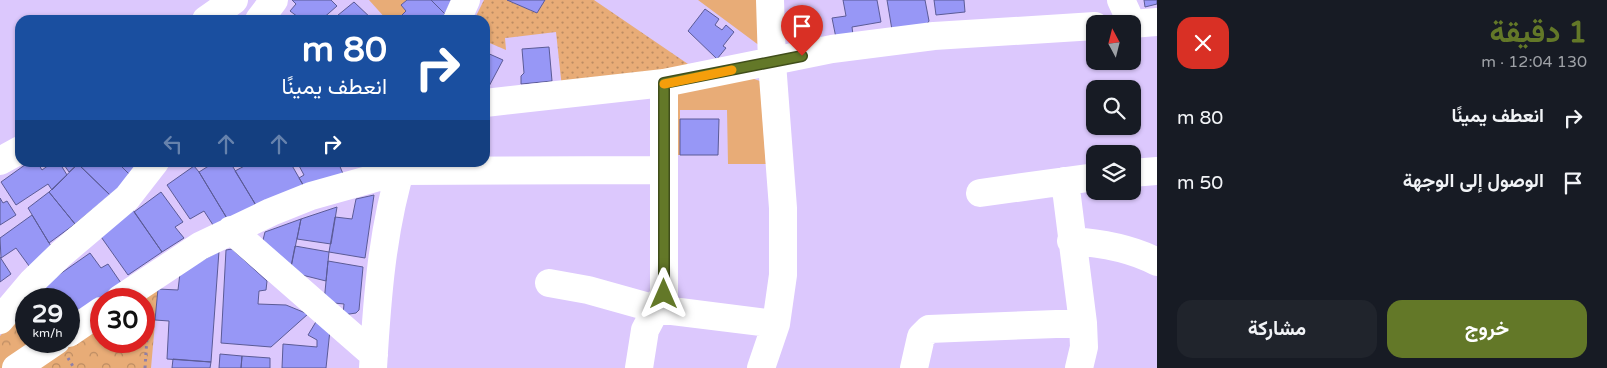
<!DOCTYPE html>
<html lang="ar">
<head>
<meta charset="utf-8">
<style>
	body { margin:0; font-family:"Varela Round",Vazirmatn,sans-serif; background:#20242c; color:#f1f3f6; direction:rtl; height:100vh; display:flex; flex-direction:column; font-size:19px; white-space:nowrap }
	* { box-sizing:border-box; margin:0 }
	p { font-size:16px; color:#9ea1a6 }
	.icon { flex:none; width:28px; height:28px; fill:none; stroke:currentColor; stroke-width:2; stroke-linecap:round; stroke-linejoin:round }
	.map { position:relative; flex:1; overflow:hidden; direction:ltr }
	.details { display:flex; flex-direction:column; background:#171b24; width:450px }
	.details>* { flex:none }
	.banner { position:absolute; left:15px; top:15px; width:475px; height:152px; border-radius:15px; box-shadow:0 1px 4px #0004; direction:rtl; background:#1a4fa0; color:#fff; overflow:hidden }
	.needle { width:32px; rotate:353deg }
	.buttons { position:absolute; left:1086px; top:15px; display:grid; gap:10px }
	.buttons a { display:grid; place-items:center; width:55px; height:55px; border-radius:10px; background:#171b24; box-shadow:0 1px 4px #0004; font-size:25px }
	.speed { position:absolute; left:15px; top:288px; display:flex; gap:10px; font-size:25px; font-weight:700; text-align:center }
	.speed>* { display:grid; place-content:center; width:65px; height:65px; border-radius:50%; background:#171b24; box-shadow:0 1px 4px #0004; line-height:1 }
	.speed small { font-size:12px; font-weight:400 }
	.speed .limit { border:8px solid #d22; background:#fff; color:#111 }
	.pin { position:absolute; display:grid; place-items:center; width:42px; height:42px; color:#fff; margin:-51px -21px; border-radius:50% 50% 50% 0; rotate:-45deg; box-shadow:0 0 5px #0007 }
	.pin .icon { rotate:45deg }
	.me { position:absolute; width:55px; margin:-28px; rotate:0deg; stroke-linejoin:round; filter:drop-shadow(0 0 4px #0008) }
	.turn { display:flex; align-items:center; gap:18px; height:105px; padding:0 20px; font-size:22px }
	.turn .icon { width:65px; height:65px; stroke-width:2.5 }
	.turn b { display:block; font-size:35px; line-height:42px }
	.lanes { display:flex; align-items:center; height:48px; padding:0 20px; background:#0003; justify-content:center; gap:25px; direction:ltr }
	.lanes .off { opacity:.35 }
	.round { display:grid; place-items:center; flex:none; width:52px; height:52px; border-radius:15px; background:#20242c }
	.summary { display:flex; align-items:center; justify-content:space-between; height:85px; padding:0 20px }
	h1 { font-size:30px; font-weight:700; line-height:38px; color:#637828 }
	.cta { display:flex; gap:10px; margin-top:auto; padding:10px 20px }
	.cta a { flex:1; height:58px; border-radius:15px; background:#637828; color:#fff; font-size:20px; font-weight:700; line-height:58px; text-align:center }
	.cta a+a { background:#20242c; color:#f1f3f6 }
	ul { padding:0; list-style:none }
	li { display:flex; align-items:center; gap:15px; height:65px; padding:0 20px }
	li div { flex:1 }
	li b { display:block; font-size:19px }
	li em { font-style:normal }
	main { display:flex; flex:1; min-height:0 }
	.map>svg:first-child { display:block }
	.grass { fill:url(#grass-dots) }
	.forest { fill:url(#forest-crowns) }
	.garden { fill:#e8ac77 }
	.building { fill:#9797f6; stroke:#5b5b96 }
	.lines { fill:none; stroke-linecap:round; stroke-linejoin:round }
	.path { stroke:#8f7fa8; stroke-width:3; stroke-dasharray:2.5 4; stroke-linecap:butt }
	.minor { stroke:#fff; stroke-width:28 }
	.route-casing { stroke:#404e1a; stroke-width:12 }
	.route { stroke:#637828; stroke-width:9 }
	.slow { stroke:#f59e0b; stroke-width:9 }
</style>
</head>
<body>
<main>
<section class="details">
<div class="summary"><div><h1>1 دقيقة</h1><p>130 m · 12:04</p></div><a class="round" style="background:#d93025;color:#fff"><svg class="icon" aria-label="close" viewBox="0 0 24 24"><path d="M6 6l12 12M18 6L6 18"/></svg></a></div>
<ul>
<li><svg class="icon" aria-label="right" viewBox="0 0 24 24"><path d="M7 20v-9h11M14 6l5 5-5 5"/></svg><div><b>انعطف يمينًا</b></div><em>80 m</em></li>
<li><svg class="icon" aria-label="arrive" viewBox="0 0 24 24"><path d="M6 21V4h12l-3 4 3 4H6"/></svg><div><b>الوصول إلى الوجهة</b></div><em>50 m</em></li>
</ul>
<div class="cta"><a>خروج</a><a>مشاركة</a></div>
</section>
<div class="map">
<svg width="1157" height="368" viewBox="0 0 1157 368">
	<defs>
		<pattern id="grass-dots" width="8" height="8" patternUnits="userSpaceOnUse" patternTransform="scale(1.25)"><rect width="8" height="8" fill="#e8ac77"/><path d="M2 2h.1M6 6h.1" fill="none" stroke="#bc8c63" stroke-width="1.8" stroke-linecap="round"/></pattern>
		<pattern id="forest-crowns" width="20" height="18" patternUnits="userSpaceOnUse" patternTransform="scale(1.25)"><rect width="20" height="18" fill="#e8ac77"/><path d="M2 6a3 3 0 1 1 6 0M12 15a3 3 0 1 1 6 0" fill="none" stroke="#bc8c63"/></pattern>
	</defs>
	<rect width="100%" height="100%" fill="#dcc8fd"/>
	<path class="grass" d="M484,0h23l30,13 8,-13h49l94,64v7l-126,17 -6,-56 -51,6 1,12 -21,-9v-21h-11z"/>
	<path class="forest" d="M158,289l-7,79h-151v-32l26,-28v33h43l32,-14v14h43v-42z"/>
	<path class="garden" d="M369,0h38l-6,5 5,6 -7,7 1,2h-13z
		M698,0h62v46z
		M751,78l9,3 6,83h-38l-1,-54h-47v45h-9v-62z"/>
	<path class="building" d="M292,0h39l6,6 -16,14h-19l-12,-9 6,-7z
		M407,0h24l14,14 -3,6h-42l-2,-1 8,-8 -5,-6z
		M431,0h21l-7,14z
		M507,0h38l-8,13z
		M843,0h34l4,22 -29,5 1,8 -17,3 -4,-20 14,-2z
		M887,0h38l4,21 -4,6 -33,3z
		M934,0h30l1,12 -29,3z
		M1144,0h13v4l-12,3z
		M354,2l19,18h-41z
		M705,9l14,10 -4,6 7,5 4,-5 8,7 -11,14 3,2 -9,11 -29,-28z
		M549,47l3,34 -31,3v-8l3,-3 -2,-24z
		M485,52l18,8 -16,30 -2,-1z
		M680,119h39l-1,36h-38z
		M29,162h8l5,8 11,-8h6l8,13 -15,15 -4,-6 -32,21 -15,-23z
		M62,162h18l-11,10z
		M80,162h37l15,15 -22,18 -32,-31z
		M117,162h26l-11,15z
		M215,162h15l27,45 -29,13 -29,-48z
		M252,162h38l16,28 -49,17 -22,-36z
		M297,162h41l6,14 -38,14 -7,-12 5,-3z
		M78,164l32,31 -35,29 -26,-32z
		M194,166l5,6 29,48 -15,5 -9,-14 -14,8 -23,-34z
		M49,192l26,32 -26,19 -21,-35z
		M161,192l22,30 -8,5 9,11 -22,14 -28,-40z
		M374,195l-9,63 -36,-6 6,-35 17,2 4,-20z
		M0,198l3,5 4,-2 9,14 -16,10z
		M131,207l31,45 -34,23 -29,-41z
		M337,207l-6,37 -34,-5 4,-20z
		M32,215l22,36 -22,19 -16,-22 -15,10 -1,-20z
		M301,219l-11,53 -29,-24 4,-16z
		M295,246l34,6 -3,29 -36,-9z
		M232,249l35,32 -1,9 -7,1 -1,13 28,1 22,9 -37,33 -50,-4 5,-93z
		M219,251l-8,111 -44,-3 2,-38 -14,-1 3,-31 20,1 2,-17z
		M90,253l11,15 7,-4 13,19 -52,37v-21h-26l-6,-9z
		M0,257l11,17 -11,8z
		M328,261l35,6 -4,43 -3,3 -13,2 1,-11 -20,-2z
		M317,320l13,10 -4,38h-44l1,-24 34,3v-7l-9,-5z
		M220,354l22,2 -1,12h-22z
		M242,356l28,2v10h-29z
		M173,359l38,3 -1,6h-38z"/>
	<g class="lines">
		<path class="path" d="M68,358l6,10
			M145,368l4,-62"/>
		<path class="minor" d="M1121,0l11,24
			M206,20l28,-20
			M259,20l15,-20
			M457,20l9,-20
			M1132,24l25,-2
			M485,103l179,-20 168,-34 102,-13 161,-10
			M0,161l20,-11
			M1132,173l25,-2
			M1065,181l18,142 1,24 -5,21
			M980,193l115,-16
			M231,230l143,125
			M1071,241c30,2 60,7 86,21
			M549,283l39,7 68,19 120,15
			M120,299l80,-53 71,-34 40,-16 89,-25 264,-1
			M0,320l32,-38 29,-28 66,-56 28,-36
			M69,333l32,-22
			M16,368l40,-27
			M373,368c4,-68 9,-140 30,-206
			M639,368l6,-38 19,-36v-211
			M761,368l15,-44 7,-49v-67l-11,-145 -2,-63
			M914,368l7,-31 8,-8 154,-6"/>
	</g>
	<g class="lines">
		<g class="route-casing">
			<path id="route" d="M664,294v-211l138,-27"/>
		</g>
		<use href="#route" class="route"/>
		<path class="slow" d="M664,84l68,-14"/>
	</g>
</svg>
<div class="buttons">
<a><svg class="needle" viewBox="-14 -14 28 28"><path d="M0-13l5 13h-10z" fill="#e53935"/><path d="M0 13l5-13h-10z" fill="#9ea1a6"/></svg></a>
<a><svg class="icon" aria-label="search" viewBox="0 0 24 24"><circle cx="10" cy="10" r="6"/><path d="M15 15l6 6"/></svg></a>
<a><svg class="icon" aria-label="layers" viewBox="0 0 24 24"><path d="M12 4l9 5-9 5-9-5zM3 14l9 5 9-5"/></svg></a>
</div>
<div class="speed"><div>29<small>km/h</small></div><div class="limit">30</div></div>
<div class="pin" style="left:802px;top:56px;background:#d93025"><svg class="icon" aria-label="arrive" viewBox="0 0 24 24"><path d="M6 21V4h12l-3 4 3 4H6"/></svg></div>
<svg class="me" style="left:664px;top:294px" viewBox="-20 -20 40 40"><path d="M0-17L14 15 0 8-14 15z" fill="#637828" stroke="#fff" stroke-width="4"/></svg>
<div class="banner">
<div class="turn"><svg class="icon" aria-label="right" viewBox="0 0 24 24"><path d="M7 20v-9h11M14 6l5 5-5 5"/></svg><div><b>80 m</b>انعطف يمينًا</div></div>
<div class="lanes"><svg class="icon off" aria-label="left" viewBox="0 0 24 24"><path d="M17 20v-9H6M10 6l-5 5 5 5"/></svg><svg class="icon off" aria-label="ahead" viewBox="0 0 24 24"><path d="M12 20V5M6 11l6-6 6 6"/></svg><svg class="icon off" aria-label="ahead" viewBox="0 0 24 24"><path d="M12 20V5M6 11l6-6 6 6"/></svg><svg class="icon" aria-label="right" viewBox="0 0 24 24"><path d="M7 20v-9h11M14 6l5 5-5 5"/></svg></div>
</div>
</div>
</main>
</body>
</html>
